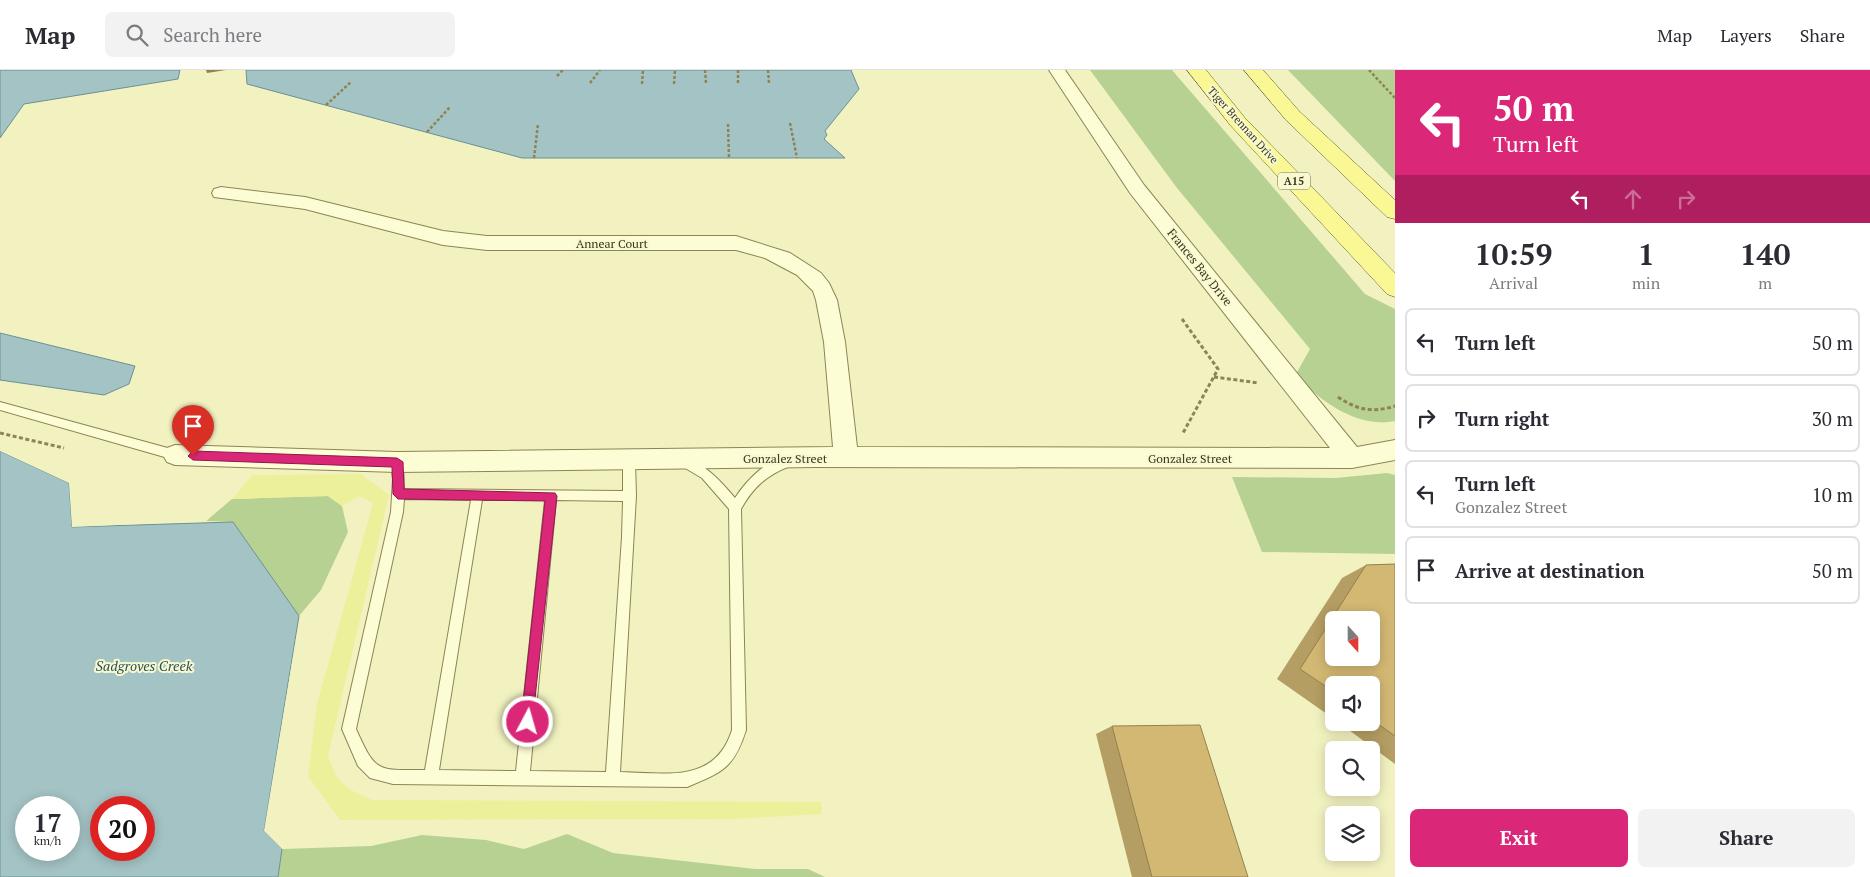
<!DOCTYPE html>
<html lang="en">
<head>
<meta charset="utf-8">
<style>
	body { margin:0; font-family:"PT Serif",serif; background:#f2f2f3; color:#2b2b33; height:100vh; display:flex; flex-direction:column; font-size:19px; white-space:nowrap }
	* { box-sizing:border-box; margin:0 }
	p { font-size:16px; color:#7c7c81 }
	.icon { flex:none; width:28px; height:28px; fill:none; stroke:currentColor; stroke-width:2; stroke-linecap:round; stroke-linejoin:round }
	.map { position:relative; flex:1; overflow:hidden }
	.drawer { display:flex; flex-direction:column; background:#fff; width:475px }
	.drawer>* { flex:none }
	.guide { background:#db2777; color:#fff; overflow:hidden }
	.needle { width:32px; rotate:159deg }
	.fabs { position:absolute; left:1325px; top:541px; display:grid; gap:10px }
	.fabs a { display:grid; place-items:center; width:55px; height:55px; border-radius:8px; background:#fff; box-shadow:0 2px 12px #0003; font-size:25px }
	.speed { position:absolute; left:15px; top:726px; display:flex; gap:10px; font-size:25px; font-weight:700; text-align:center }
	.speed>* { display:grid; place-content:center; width:65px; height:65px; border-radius:50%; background:#fff; box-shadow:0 2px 12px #0003; line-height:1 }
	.speed small { font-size:12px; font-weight:400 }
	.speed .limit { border:8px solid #d22; background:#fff; color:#111 }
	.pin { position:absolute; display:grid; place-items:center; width:42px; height:42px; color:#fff; margin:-51px -21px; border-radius:50% 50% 50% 0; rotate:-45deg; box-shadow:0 0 5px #0007 }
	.pin .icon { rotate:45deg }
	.me { position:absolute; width:55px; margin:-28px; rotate:6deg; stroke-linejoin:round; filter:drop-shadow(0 0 4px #0008) }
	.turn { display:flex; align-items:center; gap:18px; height:105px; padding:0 15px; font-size:22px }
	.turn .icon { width:65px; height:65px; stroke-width:2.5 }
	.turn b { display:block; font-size:35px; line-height:42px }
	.lanes { display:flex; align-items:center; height:48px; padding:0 15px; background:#0003; justify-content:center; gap:25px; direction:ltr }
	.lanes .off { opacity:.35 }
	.eta { display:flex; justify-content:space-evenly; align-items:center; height:85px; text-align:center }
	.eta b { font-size:30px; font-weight:800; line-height:35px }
	.action { display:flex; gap:10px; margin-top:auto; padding:10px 15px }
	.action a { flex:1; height:58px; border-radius:8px; background:#db2777; color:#fff; font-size:20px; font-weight:800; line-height:58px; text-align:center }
	.action a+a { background:#f2f2f3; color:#2b2b33 }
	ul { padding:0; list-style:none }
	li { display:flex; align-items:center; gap:15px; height:68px; margin:0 10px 8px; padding:0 5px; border:2px solid #e1e1e2; border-radius:8px }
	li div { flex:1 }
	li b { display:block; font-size:19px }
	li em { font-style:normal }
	header { display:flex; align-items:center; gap:30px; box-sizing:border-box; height:70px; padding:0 25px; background:#fff; border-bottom:1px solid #e1e1e2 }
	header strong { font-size:24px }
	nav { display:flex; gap:28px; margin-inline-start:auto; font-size:18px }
	.search { width:350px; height:45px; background:#f2f2f3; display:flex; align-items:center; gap:12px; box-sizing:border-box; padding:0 18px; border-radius:8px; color:#7c7c81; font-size:19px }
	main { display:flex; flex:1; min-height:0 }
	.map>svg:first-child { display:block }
	.green { fill:#b7d193 }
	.sand { fill:#edf09b }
	.water { fill:#a4c3c4; stroke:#6a9193; fill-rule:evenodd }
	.pier { fill:#f2f2c1 }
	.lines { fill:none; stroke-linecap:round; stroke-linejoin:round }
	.service-casing { stroke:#8d8456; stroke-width:2 }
	.minor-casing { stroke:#8d8456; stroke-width:2 }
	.primary-casing { stroke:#5a4f2b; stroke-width:1 }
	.path-far1 { stroke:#8d8456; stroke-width:2.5; stroke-dasharray:3 2; stroke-linecap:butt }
	.path { stroke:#8d8456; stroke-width:3; stroke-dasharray:4 2.5; stroke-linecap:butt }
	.service { fill:#fcfcd5; fill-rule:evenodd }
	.minor { fill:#fcfcd5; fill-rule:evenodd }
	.primary { fill:#f9f895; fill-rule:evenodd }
	.wall { fill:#b59e63 }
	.shaded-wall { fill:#948150 }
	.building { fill:#d3b873; stroke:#948150; fill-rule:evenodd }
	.route { fill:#db2777; stroke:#8e194d }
	.labels { text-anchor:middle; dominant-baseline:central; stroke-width:4; stroke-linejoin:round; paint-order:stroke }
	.far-street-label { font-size:11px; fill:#3b351c; stroke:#f8f9d1 }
	.shield { fill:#f8f9d1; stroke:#747052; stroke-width:1 }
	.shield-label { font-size:11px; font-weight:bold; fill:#3b351c }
	.street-label { font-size:12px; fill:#3b351c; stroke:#f8f9d1 }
	.water-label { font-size:14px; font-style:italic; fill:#2a505c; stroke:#f8f9d1 }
</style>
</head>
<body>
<header>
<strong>Map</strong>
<div class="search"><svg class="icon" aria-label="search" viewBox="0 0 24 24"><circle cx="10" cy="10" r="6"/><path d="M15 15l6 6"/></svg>Search here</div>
<nav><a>Map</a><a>Layers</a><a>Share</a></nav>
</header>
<main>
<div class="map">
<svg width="1395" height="807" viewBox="0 0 1395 807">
	<rect width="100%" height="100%" fill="#f2f2c1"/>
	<path class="green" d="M1090,0h82l193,224 30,15v112c-36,8 -77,-20 -99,-47l14,-25 -133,-161z
		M1288,0h107v111z
		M1387,403l8,2v79l-133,-2 -30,-75 104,1z
		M328,426l14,10 6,26 -27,58 -22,26 -66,-94 -27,-1 26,-22z
		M567,764l46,19 142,16h53l17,8h-547l4,-28 89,-3 51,-11 64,5 38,9z"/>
	<path class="sand" d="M361,404l28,21 -61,261c11,30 16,31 44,44l449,2 1,12 -88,5 -394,1 -32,-44 9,-72 56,-201 -14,-7 -17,10 -14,-10 -96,3 20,-24z"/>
	<path class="water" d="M0,0h180l-2,9 -154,25 -24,34z
		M246,0h605l8,19 -34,42 2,4 -3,4 21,19h-323l-275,-74z
		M0,263l135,33 -6,18 -25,11 -104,-15z
		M0,381l69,32 3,44 161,-5 66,94 -35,215 18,18 -4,28h-278zM26,738h43v42h-43zM101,738h43v42h-43z"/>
	<path class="pier" d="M0,378l71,33 3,43 135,-5 -3,2 -134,6 -3,-44 -69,-32z
		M300,544l-34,216 18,19h-2l-18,-18z"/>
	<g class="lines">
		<g class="service-casing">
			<path id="service" d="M0,332l175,48 4,2 2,3 -2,3 -4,2 -175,-50z
				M629,386l4,2 2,3 1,35 -16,276c46,1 95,12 112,-42l-3,-221 -27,-31 -22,-13 -2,-3 2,-3 4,-2c22,8 36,23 51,41 9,-14 35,-45 55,-38l2,3 -2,3c-23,9 -37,21 -49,43l5,221c-12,38 -23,42 -59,57l-294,-3 -23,-6 -12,-12 -16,-37 49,-217 2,-33 -2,-17 2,-3h8l2,3 1,27 219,2v-30l2,-3zM404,429l67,1 -46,270c-47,0 -49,4 -69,-41l47,-217zM482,430h63l-29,271 -77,-1zM556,430l67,1 -1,36 -16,235 -76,-1z"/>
		</g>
		<g class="minor-casing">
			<path id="minor" d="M1049,0h16l79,115 213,262 38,-7v20l-43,8 -537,-1 -418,5 -222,-7 -8,-3 -4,-7 4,-7 8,-3 222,7 436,-5 -9,-105 -8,-42 -3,-9 -16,-16 -32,-17 -29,-8h-249l-44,-5 -138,-36 -91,-12 -2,-4 2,-4 7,-2 84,10 138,34 44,5h249l54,17 31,20 8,10 8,17 8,42 12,105 473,1 -200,-255z"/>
		</g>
		<g class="primary-casing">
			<path id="primary" d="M1187,0h19l39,48 150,155v24l-8,-3 -156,-168z
				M1244,0h19l37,42 95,88v19l-8,-2 -101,-97z"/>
		</g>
		<path class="path-far1" d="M705,0l1,13
			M738,0v13
			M768,0l1,13
			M1369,0l26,28
			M557,6l6,-6
			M590,13l10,-13
			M642,14l1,-14
			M674,14l1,-14
			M326,35l25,-23
			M790,53l7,35
			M728,54l1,34
			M427,62l23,-25
			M534,88l4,-34"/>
		<path class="path" d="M1182,249l36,50 -35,64
			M1214,307l45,6
			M1338,327c19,13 35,16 57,9
			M0,363l64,15"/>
		<use href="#service" class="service"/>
		<use href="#minor" class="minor"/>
		<use href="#primary" class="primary"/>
	</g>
	<path class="wall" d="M1395,494v200l-57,-42h33v-37h-37v34l-57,-40 65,-101 24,-13z
		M1112,656l136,151h-116l-36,-143z"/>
	<path class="shaded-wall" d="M206,0h20l-19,3z"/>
	<path class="building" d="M1395,494v172l-24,-17v-34h-37v7l-34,-23 66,-104zM1334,550h37v38h-37z
		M1200,655l48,152h-96l-40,-151z"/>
	<path class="route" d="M193,381l204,7 6,4 1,27 151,4 2,3 -25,230 -4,2 -5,-2 -2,-4 24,-221 -147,-2 -5,-5 -1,-27 -199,-7 -5,-4z"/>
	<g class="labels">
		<g class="far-street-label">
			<text transform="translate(1243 55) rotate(48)">Tiger Brennan Drive</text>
		</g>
		<rect class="shield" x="1278" y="102.5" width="32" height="17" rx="4"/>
		<g class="shield-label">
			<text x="1294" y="111">A15</text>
		</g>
		<g class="street-label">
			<text x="612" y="173">Annear Court</text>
			<text transform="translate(1200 197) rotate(51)">Frances Bay Drive</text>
			<text x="785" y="388">Gonzalez Street</text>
			<text x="1190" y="388">Gonzalez Street</text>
		</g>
		<g class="water-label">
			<text x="144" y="595">Sadgroves Creek</text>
		</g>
	</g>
</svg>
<div class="fabs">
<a><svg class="needle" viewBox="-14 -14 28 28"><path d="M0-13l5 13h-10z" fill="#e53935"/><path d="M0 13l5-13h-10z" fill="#7c7c81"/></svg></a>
<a><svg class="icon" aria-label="sound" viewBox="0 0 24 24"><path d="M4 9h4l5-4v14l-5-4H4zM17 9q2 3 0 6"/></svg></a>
<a><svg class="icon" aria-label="search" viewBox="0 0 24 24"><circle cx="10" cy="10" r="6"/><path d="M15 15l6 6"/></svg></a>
<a><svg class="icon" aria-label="layers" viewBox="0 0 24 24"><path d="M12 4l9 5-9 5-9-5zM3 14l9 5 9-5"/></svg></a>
</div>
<div class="speed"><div>17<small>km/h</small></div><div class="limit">20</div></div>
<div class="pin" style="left:193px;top:386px;background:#d93025"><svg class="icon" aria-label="arrive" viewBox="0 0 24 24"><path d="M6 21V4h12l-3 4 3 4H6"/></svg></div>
<svg class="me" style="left:528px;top:652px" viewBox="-20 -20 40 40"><circle r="17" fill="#db2777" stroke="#fff" stroke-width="3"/><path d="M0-11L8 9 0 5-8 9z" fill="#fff"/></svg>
</div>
<section class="drawer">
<div class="guide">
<div class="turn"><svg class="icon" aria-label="left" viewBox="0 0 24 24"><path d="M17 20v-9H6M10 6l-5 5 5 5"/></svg><div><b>50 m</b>Turn left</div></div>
<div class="lanes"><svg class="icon" aria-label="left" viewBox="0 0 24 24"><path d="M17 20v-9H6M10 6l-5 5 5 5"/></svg><svg class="icon off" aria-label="ahead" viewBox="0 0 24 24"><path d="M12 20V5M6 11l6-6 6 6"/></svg><svg class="icon off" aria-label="right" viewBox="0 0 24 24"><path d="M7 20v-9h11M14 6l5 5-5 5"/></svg></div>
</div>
<div class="eta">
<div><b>10:59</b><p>Arrival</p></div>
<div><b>1</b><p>min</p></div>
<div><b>140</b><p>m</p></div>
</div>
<ul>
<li><svg class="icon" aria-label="left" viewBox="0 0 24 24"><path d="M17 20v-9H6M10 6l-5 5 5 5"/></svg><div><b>Turn left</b></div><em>50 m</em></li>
<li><svg class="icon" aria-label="right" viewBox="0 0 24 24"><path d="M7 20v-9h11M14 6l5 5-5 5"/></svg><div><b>Turn right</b></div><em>30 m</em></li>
<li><svg class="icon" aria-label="left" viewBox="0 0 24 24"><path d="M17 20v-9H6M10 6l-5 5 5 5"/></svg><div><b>Turn left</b><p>Gonzalez Street</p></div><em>10 m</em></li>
<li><svg class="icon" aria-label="arrive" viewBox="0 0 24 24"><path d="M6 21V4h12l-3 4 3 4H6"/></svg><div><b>Arrive at destination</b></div><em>50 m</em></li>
</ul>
<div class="action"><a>Exit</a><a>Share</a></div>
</section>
</main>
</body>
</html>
